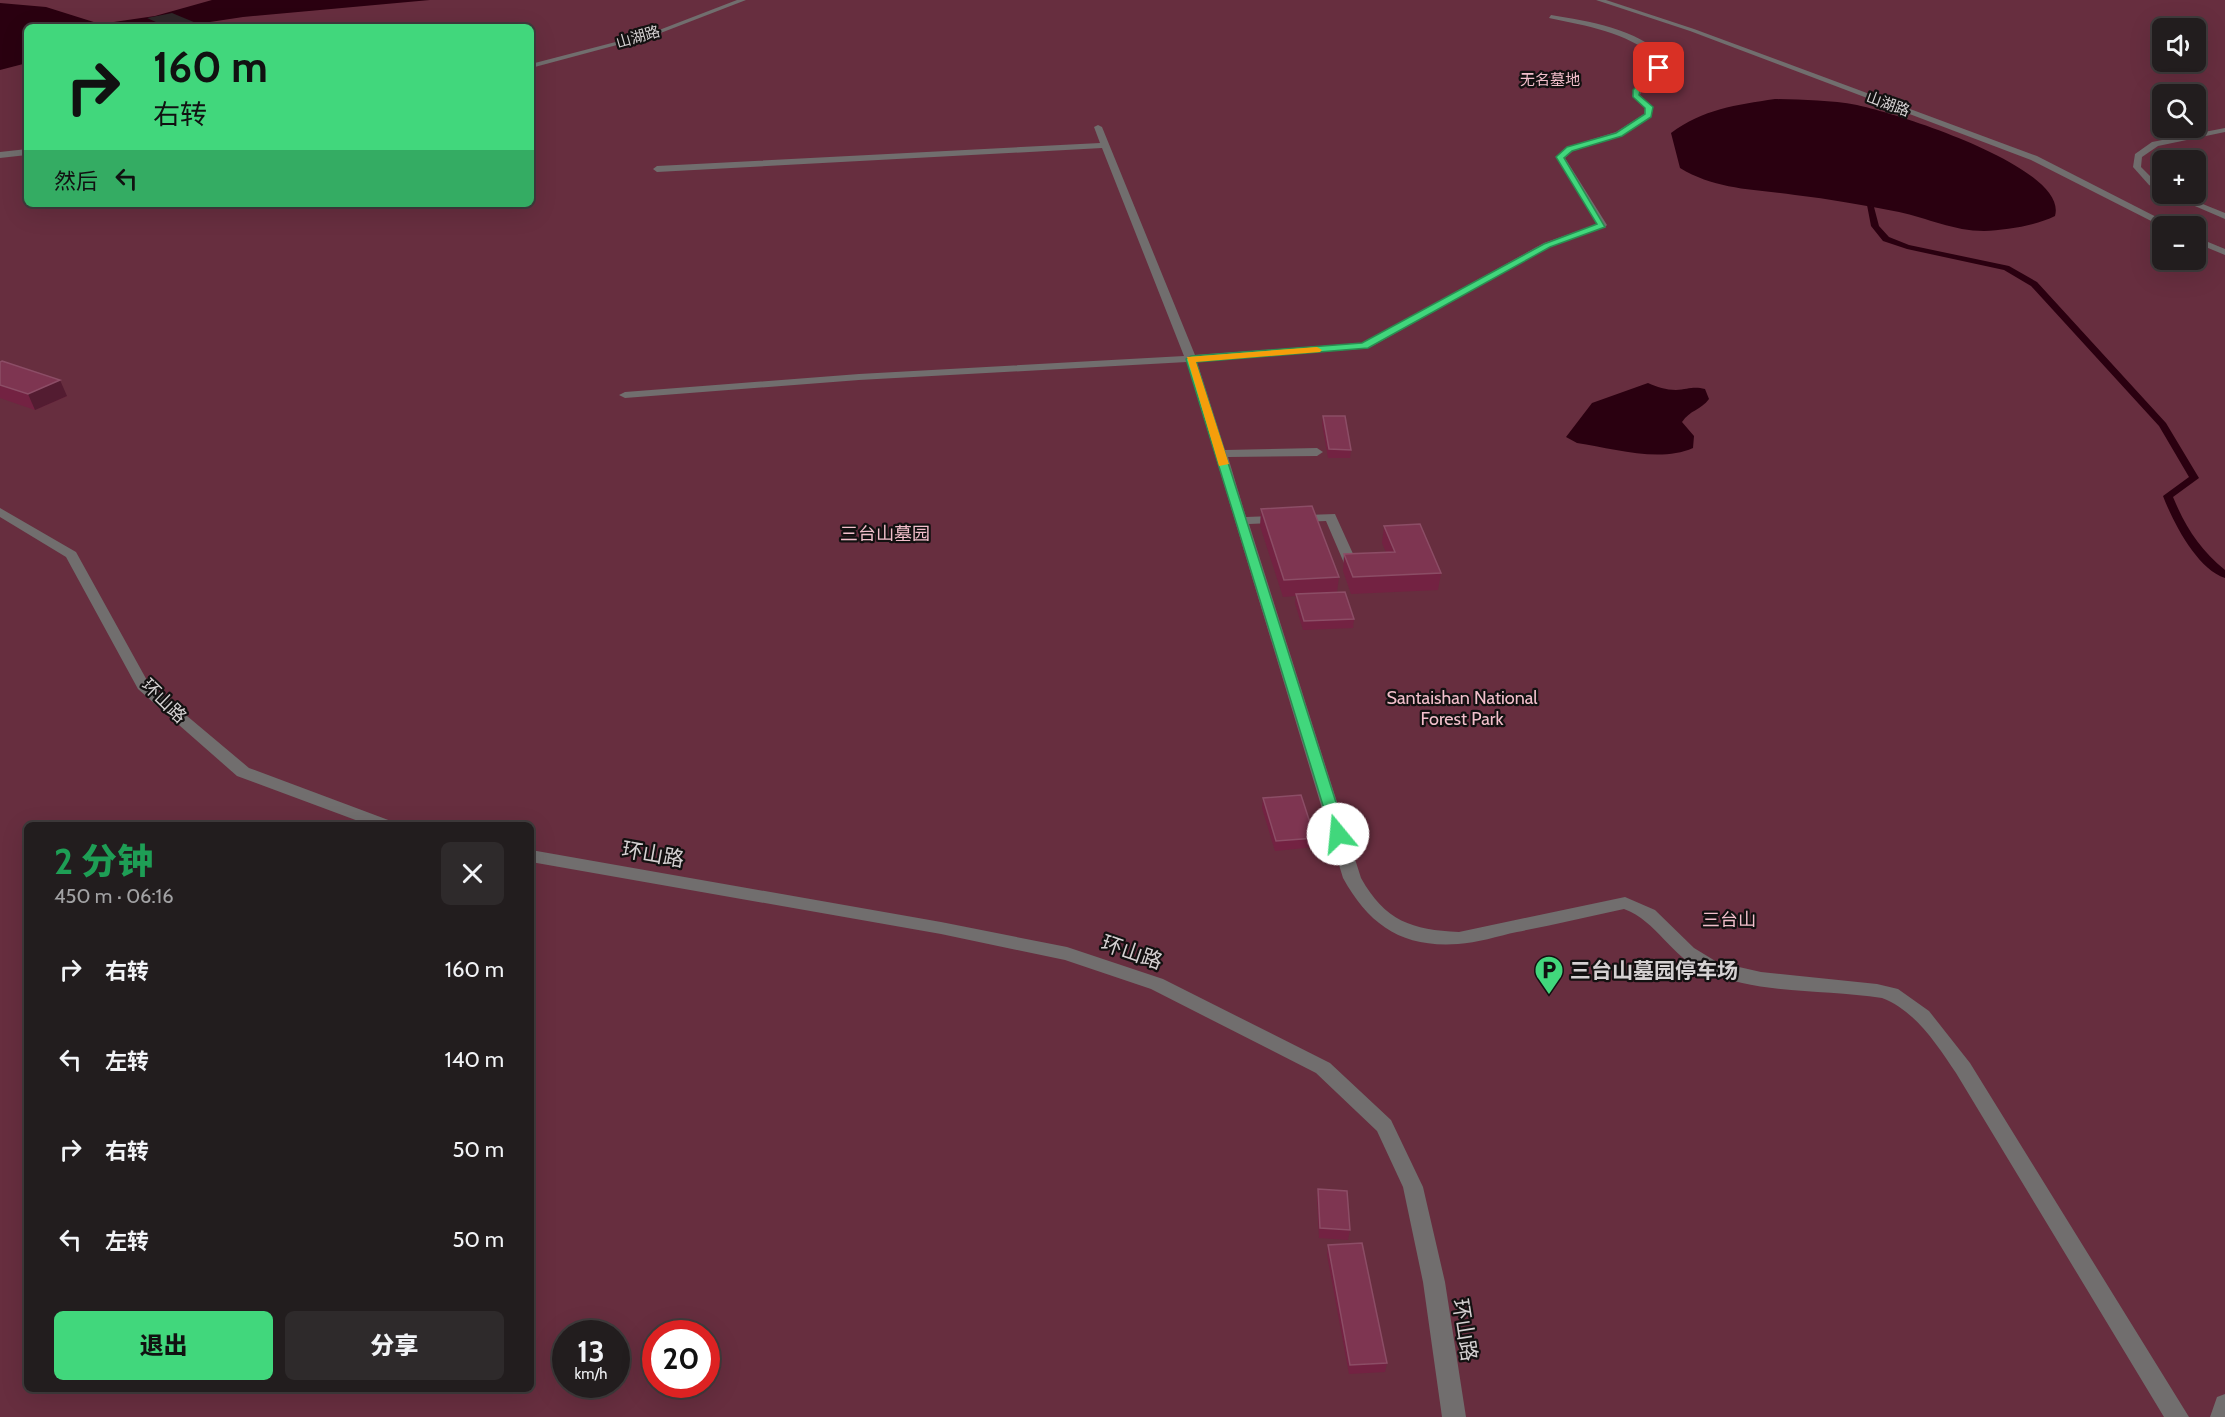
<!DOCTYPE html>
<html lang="zh">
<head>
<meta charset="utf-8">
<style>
	body { margin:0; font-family:Cabin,"Noto Sans SC",sans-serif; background:#2e2a2b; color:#f1f3f6; height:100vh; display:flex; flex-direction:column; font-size:22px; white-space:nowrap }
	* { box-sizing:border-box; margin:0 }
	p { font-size:20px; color:#a2a2a4 }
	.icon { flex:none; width:33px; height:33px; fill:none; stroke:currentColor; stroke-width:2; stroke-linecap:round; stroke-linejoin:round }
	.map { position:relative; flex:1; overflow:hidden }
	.side { position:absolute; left:24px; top:822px; width:510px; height:570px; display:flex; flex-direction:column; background:#221d1e; border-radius:9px; box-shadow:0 6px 24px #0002,0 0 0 2px #3f3b3c }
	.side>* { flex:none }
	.banner { position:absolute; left:24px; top:24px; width:510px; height:183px; border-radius:9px; box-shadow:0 6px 24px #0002,0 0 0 2px #3f3b3c; background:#41d77c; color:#111; overflow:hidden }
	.tools { position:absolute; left:2152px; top:18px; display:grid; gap:12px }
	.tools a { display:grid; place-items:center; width:54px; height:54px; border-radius:9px; background:#221d1e; box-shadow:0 6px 24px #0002,0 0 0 2px #3f3b3c; font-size:30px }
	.speed { position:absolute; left:552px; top:1320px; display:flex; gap:12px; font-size:30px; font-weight:700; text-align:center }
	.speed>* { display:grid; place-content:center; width:78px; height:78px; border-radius:50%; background:#221d1e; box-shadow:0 6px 24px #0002,0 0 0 2px #3f3b3c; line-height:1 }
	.speed small { font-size:15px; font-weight:400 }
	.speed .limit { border:9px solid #d22; background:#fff; color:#111 }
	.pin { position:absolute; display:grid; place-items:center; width:51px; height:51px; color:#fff; margin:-26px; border-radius:12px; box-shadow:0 3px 9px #0006 }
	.me { position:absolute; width:66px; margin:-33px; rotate:343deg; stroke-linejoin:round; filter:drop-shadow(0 0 4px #0008) }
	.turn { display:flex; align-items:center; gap:21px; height:126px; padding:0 30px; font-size:27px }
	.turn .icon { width:78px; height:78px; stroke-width:2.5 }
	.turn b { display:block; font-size:42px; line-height:51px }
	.then { display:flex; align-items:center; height:57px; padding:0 30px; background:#0003; gap:12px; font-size:22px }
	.round { display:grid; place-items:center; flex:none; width:63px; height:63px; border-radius:9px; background:#2e2a2b }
	.summary { display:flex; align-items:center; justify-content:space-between; height:102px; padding:0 30px }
	h1 { font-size:36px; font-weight:800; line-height:45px; color:#1e9e55 }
	.button { display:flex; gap:12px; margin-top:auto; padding:12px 30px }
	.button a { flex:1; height:69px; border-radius:9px; background:#41d77c; color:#111; font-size:24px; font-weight:800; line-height:69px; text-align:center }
	.button a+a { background:#2e2a2b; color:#f1f3f6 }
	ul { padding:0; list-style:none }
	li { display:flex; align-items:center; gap:18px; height:90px; padding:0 30px }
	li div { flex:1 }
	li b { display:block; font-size:22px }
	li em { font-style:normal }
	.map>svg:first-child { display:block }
	.green { fill:#672e3f; fill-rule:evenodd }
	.water { fill:#2a0010 }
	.pier { fill:#2d2728 }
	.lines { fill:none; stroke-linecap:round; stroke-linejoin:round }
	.stream { fill:#2a0010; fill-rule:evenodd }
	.minor { fill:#716e6e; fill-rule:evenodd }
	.wall { fill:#732242 }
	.shaded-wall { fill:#531c31 }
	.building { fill:#7e3551; stroke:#8c4d66; stroke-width:1.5 }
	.route { fill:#41d77c; stroke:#2a8c51; stroke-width:1.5 }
	.slow { fill:#f59e0b }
	.labels { text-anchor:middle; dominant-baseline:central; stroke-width:4.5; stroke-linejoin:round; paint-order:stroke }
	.far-street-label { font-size:15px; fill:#d5d1d2; stroke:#131111 }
	.far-park-label { font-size:15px; fill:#f2bfcb; stroke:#131111 }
	.park-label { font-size:18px; fill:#f2bfcb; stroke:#131111 }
	.street-label { font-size:18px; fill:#d5d1d2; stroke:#131111 }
	.near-street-label { font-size:21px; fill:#d5d1d2; stroke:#131111 }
	.near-poi-label { font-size:21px; font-weight:bold; fill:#d5d1d2; stroke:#131111; text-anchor:start }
</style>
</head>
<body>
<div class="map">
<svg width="2225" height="1417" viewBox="0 0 2225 1417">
	<rect width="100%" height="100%" fill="#2d2728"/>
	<path class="green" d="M0,0h2225v1417h-2225zM27,27h504v177h-504zM2163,28h33v34h-33zM2163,94h33v34h-33zM2163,160h33v34h-33zM2163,226h33v34h-33zM27,825h504v564h-504zM566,1334h50v50h-50zM656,1334h50v50h-50z"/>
	<path class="water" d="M212,0h218l-187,17 -66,10h-150v36l-27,7v-67l46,4 54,17 55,-8z
		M1775,99c27,1 55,1 82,6 38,8 212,62 198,111 -20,10 -49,14 -71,15 -30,0 -57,-13 -85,-19 -35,-7 -70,-13 -104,-17 -41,-6 -79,-5 -115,-27l-9,-35c32,-24 65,-28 104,-34z
		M1648,383c9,4 18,7 28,7 12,-1 18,-4 29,-1l4,10c-8,11 -19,11 -27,23l12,14 -1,12c-34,15 -81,0 -116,-5l-11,-6 26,-34z"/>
	<path class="pier" d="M172,13l29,12 -34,2 -20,-9z"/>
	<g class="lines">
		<path class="stream" d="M1867,205l7,2 5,19 10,11 20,8 100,21 28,16 129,141 33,55 -26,19c12,29 27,53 52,73v8c-28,-9 -52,-56 -62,-82l26,-19 -30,-51 -128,-140 -27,-16 -97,-21 -24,-8 -12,-15z"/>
		<path class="minor" d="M737,0h9l-88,34 -127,34v-4l123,-32z
			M1596,0h10l88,29 343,127 137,70 -11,1 -132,-67 -341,-129z
			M1551,15c38,6 86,14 114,42 -6,15 -21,23 -25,38l13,12 -2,10 -29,19 -49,15 -8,7 42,67 -2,2 -55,20 -181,101 -172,14 28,88 92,-2 6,4 -6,4 -89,1 18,60 89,-3 24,53 -2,3h-10l-21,-49 -77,3 112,354c24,43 51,52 98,54l166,-35 30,13 39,38 23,14 44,10 116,12 21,5 31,22 41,52 219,354h-25l-208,-344c-19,-28 -40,-62 -74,-75 -58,-9 -123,-3 -178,-27 -32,-13 -47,-50 -80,-62 -36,8 -71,16 -107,23 -19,4 -40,11 -59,12 -56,4 -89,-19 -115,-66l-156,-516 -328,18 -234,18 -6,-3 6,-3 234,-18 325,-18 -82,-208 -445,24 -4,-3 4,-3 443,-23 -6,-16 4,-2 4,2 93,228 168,-12 181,-100 53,-19 -41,-67 11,-10 49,-15 28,-18 1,-6 -13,-12c5,-16 20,-23 25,-38 -31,-26 -70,-32 -108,-40z
			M2225,128v4l-67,14 -16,11 -1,10 14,14 8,4v7l-14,-7 -16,-18 2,-13 17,-12z
			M27,149v6l-27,3v-6z
			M2167,194h11l47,19v6z
			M2196,237l29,12v6l-29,-12z
			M0,508l76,44 73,132 100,84 142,53 2,4h-24l-132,-49 -99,-87 -72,-132 -66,-40z
			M531,850l410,72 126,25 96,32 167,84 61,57 32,67 22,95 21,135h-24l-19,-135 -20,-95 -26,-56 -61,-58 -165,-84 -86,-29 -124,-26 -410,-72z
			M2225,1394v23h-15l7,-20z"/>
	</g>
	<path class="wall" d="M0,362l67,34 -32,14 -35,-12z
		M1323,416l28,34 -1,8h-22l-6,-34z
		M1261,509l78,68 -2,15 17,27 -1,9 -50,2 -8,-27 1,-7 -13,1 -23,-71z
		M1384,526l57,47 -3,17 -87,4 -8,-23 1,-17 42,-2 -4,-9z
		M1263,798l52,40 -1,9 -39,4 -13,-43z
		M1318,1189l32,41 -2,10 -29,-2 -2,-39z
		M1328,1245l59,118 -2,9 -36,2 -22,-119z"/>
	<path class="shaded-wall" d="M60,380l7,16 -32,14 -7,-16z"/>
	<path class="building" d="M2,361l58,19 -32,14 -28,-9v-23z
		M1323,416h22l6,34 -22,-1z
		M1312,506l27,71 -55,3 -23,-71z
		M1420,524l21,49 -88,4 -9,-23 51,-2 -11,-26z
		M1345,592l9,27 -50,2 -8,-27z
		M1301,795l14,43 -39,3 -13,-43z
		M1318,1189l29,2 3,39 -30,-2z
		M1362,1243l25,120 -37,2 -22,-120z"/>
	<path class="route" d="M1656,67l6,1 -22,23 -1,4 14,12 -2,10 -29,19 -50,15 -8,7 41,69 -55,20 -182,101 -172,14 150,472 -2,4h-11l-147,-479 5,-3 171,-13 182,-99 53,-20 -41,-67 11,-10 49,-14 29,-19v-6l-12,-11v-7z"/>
	<path class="slow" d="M1317,347l5,3 -2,2 -124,10 33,102 -10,2 -32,-109z"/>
	<defs>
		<g id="parking-pin" transform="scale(1.5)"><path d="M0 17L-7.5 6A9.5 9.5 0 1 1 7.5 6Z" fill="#41d77c" stroke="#131111"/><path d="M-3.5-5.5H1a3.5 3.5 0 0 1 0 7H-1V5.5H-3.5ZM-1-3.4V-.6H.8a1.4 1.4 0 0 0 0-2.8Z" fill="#111"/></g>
	</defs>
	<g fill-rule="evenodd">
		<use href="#parking-pin" x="1549" y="970"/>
	</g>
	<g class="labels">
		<g class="far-street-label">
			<text transform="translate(638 37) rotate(-16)">山湖路</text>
			<text transform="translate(1888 104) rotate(20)">山湖路</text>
		</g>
		<g class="far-park-label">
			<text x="1550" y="80">无名墓地</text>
		</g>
		<g class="park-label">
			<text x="885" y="534">三台山墓园</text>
			<text x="1462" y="698">Santaishan National<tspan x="1462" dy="21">Forest Park</tspan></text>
			<text x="1729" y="920">三台山</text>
		</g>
		<g class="street-label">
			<text transform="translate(164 701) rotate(44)">环山路</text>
		</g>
		<g class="near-street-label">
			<text transform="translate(653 854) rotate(10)">环山路</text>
			<text transform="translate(1132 952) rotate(19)">环山路</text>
			<text transform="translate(1465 1330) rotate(81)">环山路</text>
		</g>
		<g class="near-poi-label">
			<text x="1570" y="970">三台山墓园停车场</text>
		</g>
	</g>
</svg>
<div class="tools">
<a><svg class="icon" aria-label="sound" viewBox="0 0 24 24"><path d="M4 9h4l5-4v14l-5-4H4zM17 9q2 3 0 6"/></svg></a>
<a><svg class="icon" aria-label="search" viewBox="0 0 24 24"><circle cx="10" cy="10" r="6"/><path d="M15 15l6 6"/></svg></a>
<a>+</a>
<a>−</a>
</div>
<div class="speed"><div>13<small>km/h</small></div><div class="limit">20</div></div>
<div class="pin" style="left:1659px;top:68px;background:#d93025"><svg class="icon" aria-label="arrive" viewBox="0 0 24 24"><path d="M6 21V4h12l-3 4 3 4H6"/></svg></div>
<svg class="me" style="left:1338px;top:834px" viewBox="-20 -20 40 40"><circle r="19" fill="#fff"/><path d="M0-13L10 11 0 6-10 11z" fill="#41d77c"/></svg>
<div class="banner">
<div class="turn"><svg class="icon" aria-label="right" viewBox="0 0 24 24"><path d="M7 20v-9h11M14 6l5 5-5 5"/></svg><div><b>160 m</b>右转</div></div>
<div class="then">然后<svg class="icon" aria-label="left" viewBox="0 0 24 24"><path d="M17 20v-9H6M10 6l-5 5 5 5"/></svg></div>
</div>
<section class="side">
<div class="summary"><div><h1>2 分钟</h1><p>450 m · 06:16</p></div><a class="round"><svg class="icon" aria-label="close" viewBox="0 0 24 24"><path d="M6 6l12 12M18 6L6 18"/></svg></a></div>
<ul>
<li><svg class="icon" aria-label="right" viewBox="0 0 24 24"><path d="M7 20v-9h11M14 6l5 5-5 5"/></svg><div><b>右转</b></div><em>160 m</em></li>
<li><svg class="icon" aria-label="left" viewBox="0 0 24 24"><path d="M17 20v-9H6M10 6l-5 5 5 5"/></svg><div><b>左转</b></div><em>140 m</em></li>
<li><svg class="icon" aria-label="right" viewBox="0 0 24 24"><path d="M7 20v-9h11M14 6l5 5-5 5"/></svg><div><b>右转</b></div><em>50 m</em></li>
<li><svg class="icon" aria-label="left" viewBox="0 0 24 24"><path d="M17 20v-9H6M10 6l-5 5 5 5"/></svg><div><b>左转</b></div><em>50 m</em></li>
</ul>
<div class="button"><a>退出</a><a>分享</a></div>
</section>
</div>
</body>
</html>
